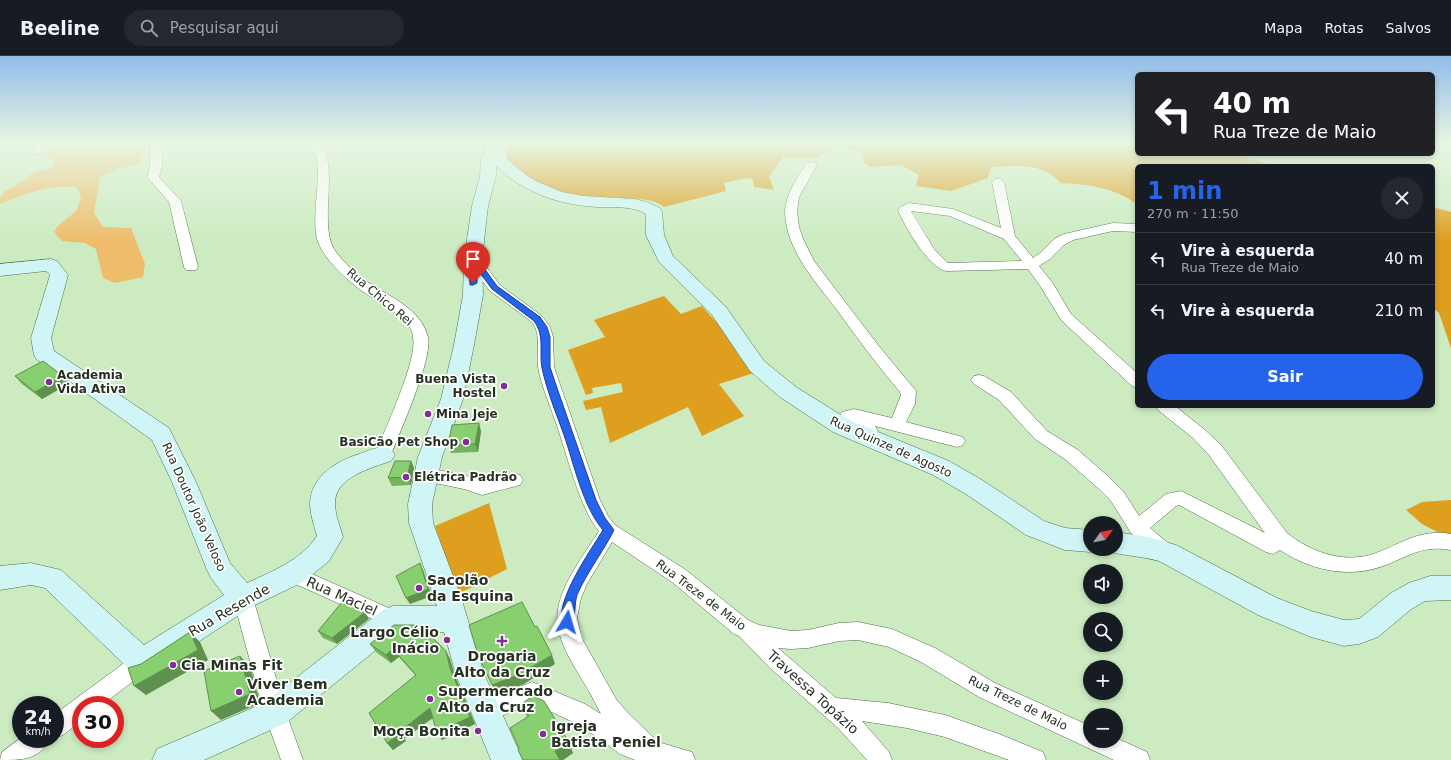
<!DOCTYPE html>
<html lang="pt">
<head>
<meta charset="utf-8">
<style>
	body { margin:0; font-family:"DejaVu Sans",sans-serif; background:#242831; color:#f1f3f6; height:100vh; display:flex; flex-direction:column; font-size:15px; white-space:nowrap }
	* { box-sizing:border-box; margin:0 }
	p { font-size:13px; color:#9ea1a6 }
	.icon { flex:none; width:22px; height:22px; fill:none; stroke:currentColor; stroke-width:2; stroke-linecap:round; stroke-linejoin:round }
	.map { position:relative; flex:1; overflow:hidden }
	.sheet { position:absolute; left:1135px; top:108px; width:300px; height:244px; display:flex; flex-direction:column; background:#171b24; border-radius:6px; box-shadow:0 2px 6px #0003 }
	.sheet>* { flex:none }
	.banner { position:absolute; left:1135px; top:16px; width:300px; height:84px; border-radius:6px; box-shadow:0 2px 6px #0003; background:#202124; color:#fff; overflow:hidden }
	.needle { width:26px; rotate:57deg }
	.fabs { position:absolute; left:1083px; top:460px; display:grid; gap:8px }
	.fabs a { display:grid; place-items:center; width:40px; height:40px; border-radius:50%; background:#171b24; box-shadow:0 2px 6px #0003; font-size:20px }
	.speed { position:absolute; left:12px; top:640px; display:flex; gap:8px; font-size:20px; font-weight:700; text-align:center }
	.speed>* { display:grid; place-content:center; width:52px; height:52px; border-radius:50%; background:#171b24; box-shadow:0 2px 6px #0003; line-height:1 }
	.speed small { font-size:10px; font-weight:400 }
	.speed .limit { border:6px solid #d22; background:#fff; color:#111 }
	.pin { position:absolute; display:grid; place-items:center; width:34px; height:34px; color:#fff; margin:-41px -17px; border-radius:50% 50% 50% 0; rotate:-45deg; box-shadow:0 0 4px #0007 }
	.pin .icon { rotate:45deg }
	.me { position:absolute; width:44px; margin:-22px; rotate:7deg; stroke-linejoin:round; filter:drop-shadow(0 0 3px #0008) }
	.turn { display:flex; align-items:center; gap:14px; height:84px; padding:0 12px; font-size:18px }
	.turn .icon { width:52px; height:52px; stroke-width:2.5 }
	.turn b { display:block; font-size:28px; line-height:34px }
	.round { display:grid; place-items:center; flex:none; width:42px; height:42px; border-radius:21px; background:#242831 }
	.headline { display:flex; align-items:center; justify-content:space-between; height:68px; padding:0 12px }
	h1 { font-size:24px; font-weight:800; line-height:30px; color:#2563eb }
	.action { display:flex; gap:8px; margin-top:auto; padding:8px 12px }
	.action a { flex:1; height:46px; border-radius:24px; background:#2563eb; color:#fff; font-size:16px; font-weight:800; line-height:46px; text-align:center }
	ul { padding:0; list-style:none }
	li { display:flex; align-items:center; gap:12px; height:52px; padding:0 12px; border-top:1px solid #363941 }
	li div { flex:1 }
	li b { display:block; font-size:15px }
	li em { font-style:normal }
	header { display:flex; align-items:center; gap:24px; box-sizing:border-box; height:56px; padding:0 20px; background:#171b24; border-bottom:1px solid #363941 }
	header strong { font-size:19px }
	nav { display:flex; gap:22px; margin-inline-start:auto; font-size:14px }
	.search { width:280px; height:36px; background:#242831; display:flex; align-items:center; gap:10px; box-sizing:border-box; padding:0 14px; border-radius:22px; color:#9ea1a6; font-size:15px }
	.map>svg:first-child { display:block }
	.green { fill:#efbc6b }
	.forest { fill:#de9e1e }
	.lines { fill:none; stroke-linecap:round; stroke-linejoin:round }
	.street-casing { stroke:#526d49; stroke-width:1 }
	.secondary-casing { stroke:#526d49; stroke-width:1 }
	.street { fill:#fff; fill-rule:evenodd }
	.secondary { fill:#cff5f6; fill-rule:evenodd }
	.wall { fill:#75b25f }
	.shaded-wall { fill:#5f914e }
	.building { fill:#88cf6f; stroke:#5f914e }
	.route { fill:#2563eb; stroke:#184099 }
	.poi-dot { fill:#832d9b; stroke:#fff; stroke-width:1.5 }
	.labels { text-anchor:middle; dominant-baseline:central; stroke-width:3.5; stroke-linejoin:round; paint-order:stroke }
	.street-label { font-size:12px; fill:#253121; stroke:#fff }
	.poi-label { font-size:12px; font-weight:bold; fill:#253121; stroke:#fff; text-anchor:start }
	.near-poi-label { font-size:14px; font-weight:bold; fill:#253121; stroke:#fff; text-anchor:start }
	.near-street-label { font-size:14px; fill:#253121; stroke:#fff }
</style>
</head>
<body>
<header>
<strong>Beeline</strong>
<div class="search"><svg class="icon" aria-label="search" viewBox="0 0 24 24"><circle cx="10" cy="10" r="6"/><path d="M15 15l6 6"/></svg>Pesquisar aqui</div>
<nav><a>Mapa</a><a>Rotas</a><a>Salvos</a></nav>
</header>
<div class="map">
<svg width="1451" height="704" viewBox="0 0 1451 704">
	<rect width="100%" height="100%" fill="#ccebc1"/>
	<path class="green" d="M65,87h82l-7,21 -24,5 -16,8 -6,36 9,14 28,1 14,36 -2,13 -28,6 -12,-5 -7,-29 -11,-6 -23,-2 -8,-9 4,-6 18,-15 5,-13 -4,-11c-30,-2 -50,6 -77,17v-7l4,-2 -1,-3 24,-13 2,-4 24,-8 1,-5 -9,-9z"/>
	<path class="forest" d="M508,87h629v11h93l46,12h-139v38c-23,-16 -48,-20 -76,-21 -21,-21 -41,-17 -70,-16l-3,11 -37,13 -35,-5 3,-11 -18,-10 -31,2 -6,-4 -2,-11 -28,-5 -16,11 -35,-1 -14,20 5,13 -20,-3 -1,-8 -7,-1 -22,5 2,8 -62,16c-12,-9 -26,-8 -41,-9 -46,-2 -87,-1 -120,-40z
		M1433,151l18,5v136l-12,-35 -6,-5z
		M664,240l17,18 21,-8 23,26 14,24 15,17 -35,11 25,32 -42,20 -14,-29 -78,36 -9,-36 -15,3 -3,-9 40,-9 -2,-9 -29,5 1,5 -7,2 -18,-45 37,-13 -11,-17z
		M1451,444v39l-29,-15 -16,-14 16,-8z
		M489,447l18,66 -49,25 -23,-68z"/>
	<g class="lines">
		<g class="street-casing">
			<path id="street" d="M31,87h11l2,9 -2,2h-8z
				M150,87h12v24l-3,10 22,24 17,66 -2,3h-10l-2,-3 -15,-65 -22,-25 3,-10z
				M306,87h12c23,17 0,79 16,106 8,12 22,25 35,34 21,14 52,26 59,54 5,22 -28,94 -37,118l-2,5 -6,2 -6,-2 -2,-5c9,-24 43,-95 38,-118 0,-5 -3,-10 -6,-13 -15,-18 -37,-25 -54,-40 -13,-11 -28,-25 -35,-42 -9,-24 8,-76 -6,-93 -1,-2 -4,-3 -6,-6z
				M811,106l4,1 2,2 -18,32 -2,14 2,16 5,14 10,20 64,84 38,46 -1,13 -9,18 57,15 2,4 -2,4 -6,2 -82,-21 3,5 -2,4 -6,2 -23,-11 -7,-10 2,-4 12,-3 38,9 9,-23 -1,-3c-22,-26 -43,-54 -63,-82 -22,-29 -51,-60 -52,-98 0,-17 12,-33 20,-47l2,-2z
				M998,122l4,2 2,2 11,54 18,22 7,-5 14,-14 10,-5 49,-11 24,1v8l-24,-1 -40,9 -9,5 -14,14 -11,7 13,16 19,32 66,59v15l-5,-2 -71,-66 -20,-33 -13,-18 -82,2c-18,-4 -41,-44 -48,-61l2,-3 9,-4 44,6 48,19 -9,-46 2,-2zM911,155l39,5 54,23 18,22 -74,2 -14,-14z
				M473,199l5,1 22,29 42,31 8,11 3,10 1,30 46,133 8,16 7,9 71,45 62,50 11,5 32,6 17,-1 31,-7 19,-1 34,7 43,19 60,35 95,43v15h26v-3l31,14 3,8h-36l-135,-63 -58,-35 -32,-15 -31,-7 -19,1 -31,7 -17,1 -13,-1 58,50 52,5 57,12 54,19 44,18 3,8h-37l-64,-23 -38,-9 -45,-7 27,31 3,8h-25l-29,-32 -69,-61 -30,-31 -5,-2 -62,-52 -60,-40 -25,42 -6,14 -4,20 4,19 35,62 12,14 30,29 34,10 3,8h-60l-15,-6 -26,-19 -25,-15 -37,-17 -45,19 -8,-3 -3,-8 3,-8 53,-21 53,22 16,10c-4,-7 -7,-14 -11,-21 -14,-25 -37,-54 -32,-84 5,-28 26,-54 41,-78 -19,-21 -33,-80 -43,-108 -6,-18 -15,-38 -18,-56 -2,-16 4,-31 -6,-45l-42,-31 -24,-32 2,-3z
				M979,319l5,1 27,16 36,39 31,19 32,28 13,13 16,25 27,-22 15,-3 84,42 -56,-78 -16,-17 -35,-28 -2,-4h19l30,24 16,15 66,88c22,18 54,30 83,22 29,-9 48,-27 81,-21v16c-27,-5 -41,5 -65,15 -36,14 -74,6 -106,-15l-7,4 -7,-2 -87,-47 -3,1 -26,22 19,16 2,6 -2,6 -7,2 -7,-2 -24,-23 -20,-32 -13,-13 -32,-28 -31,-21 -36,-39 -25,-16 -3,-4 3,-4z
				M426,412l38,7 18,6 32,-8 6,2 3,5 -3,5 -38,10 -18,-6 -44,-9 -3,-5 3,-5z
				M294,510l106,47 3,6 -3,6 -7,3 -7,-3 -99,-45 -3,-6 3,-6z
				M243,533l7,3 3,6 33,115 17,47h-22l-17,-47 -31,-115 3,-6z
				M142,596l7,3 3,7 -3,7 -47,36h-21v16l-18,14 -8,3v-24l80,-59z
				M21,682l29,1c-10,21 -29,21 -50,21l2,-8z"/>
		</g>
		<g class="secondary-casing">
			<path id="secondary" d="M487,87h21l-1,16 19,16 12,7 24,10 22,4 50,3 13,3 13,6 2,4 2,23 9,21 53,51 38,54 32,26 53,33 100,41 33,19 62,41 21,7 25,2v19h8l-8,3 -25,-2 -39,-15 -60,-41 -33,-19 -100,-43 -53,-35 -30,-26 -38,-56 -53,-53 -13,-27v-21c-15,-9 -33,-6 -49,-7 -38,-2 -73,-14 -101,-41v10l-8,30 -6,53 1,36 -9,50 -11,54 -21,58 -10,47 1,19 28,74 23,77 39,86h-32l-35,-85 -12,-43h-46l-112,91 -82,37h-52l5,-11 107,-46 119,-93 10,-4h44l-28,-83 -1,-19 10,-47 23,-58 13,-54 9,-50 1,-36 8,-53 8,-30 1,-17z
				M51,203l6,2 11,14 -17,63 3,13 115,77 27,54 34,81 17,20c26,-12 54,-23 70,-47 -3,-11 -7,-22 -7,-33 1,-27 27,-42 49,-49 11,-4 21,-9 32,-5l4,6 -4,6c-20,7 -56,16 -56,42 0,12 5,23 8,34l-14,24 -26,21 -50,24 -101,66 -10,4 -10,-4 -87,-84 -14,-3 -31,5v-24l31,-3 30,7 83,75 80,-50 -13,-17 -4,-8 -35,-88 -20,-42 -98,-70 -17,-10 -3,-5 -3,-17 19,-63 -4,-4 -46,5v-12z
				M1116,476l32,5 28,8 101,53 34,13 33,9 15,-1 32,-26 18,-10 21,-7h21v24l-26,1 -15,9 -32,27 -19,7 -15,2 -33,-9 -53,-22 -99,-54c-17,-5 -35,-5 -52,-10l-1,-2h10z"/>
		</g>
		<use href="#street" class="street"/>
		<use href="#secondary" class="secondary"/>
	</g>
	<path class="wall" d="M15,320h48l7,7 -28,16 -20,-15z
		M481,375l-3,21 -27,1 -3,-7z
		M411,405l3,7 -3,17 -19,1 -4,-8z
		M369,563l-32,25 -14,-6 -5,-7z
		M370,588l76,7 4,8 5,17 20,48 -33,16 -9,-22 -29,21 2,2 -13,9 -6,-7 28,-68 -16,-18 -8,6 -15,-11z
		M521,648l52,49 -10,7h-40l4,-43z"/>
	<path class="shaded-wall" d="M63,320l7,7 -28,16 -7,-7z
		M479,367l2,8 -3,21 -3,-8z
		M411,405l3,7 -3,17 -4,-8z
		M420,507l3,7 9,26 -22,8 -4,-6z
		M365,556l4,7 -32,25 -5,-6z
		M190,576l10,10 8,18 -62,35 -12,-9z
		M393,593l6,8 -8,6 -5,-8z
		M446,595l4,8 5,17 20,48 -33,16 -5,-7 13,-65z
		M552,599l3,9 -31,20 -27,10 -5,-9z
		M240,600l10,10 10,37 -39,17 -10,-9z
		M430,652l5,8 -31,23 2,2 -13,9 -6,-7 12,-11z
		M569,686l4,11 -10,7h-4l-4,-9z"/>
	<path class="building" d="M43,305l20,15 -28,16 -20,-16z
		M479,367l-4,21 -27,2 4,-21z
		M395,405h16l-4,16 -19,1z
		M420,507l8,26 -22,9 -10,-22z
		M342,546l23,10 -33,26 -14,-7z
		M522,546l13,25 2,-1 15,29 -32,19 -28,11 -14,-30 -9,-30z
		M394,569h26l26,26 4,17 20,49 -33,16 -7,-25 -31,24 1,2 -13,9 -18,-30 47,-38 -23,-26 -7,6 -16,-11z
		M190,576l8,18 -64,36 -6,-18 13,-4z
		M240,600l10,38 -39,17 -7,-40z
		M533,640l11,5 25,41 -14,9 5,9h-37l-5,-10 1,-2 -9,-20 19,-12 -8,-12z"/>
	<linearGradient id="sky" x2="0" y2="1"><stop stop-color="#91bcea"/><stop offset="0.47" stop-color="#e8f6e3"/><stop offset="1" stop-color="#e8f6e3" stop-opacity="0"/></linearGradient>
	<rect width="1451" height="186" fill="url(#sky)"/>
	<path class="route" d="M473,200l3,1 21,29 43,31 7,10 3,10v30l7,21 39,112 9,18 9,12c-11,22 -27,42 -37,65 -3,10 -1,22 -6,31l-4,1 -4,-1c-10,-23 28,-76 40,-96 -20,-23 -29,-66 -39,-95 -8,-22 -17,-44 -22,-67 -3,-17 3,-32 -8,-47l-42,-32 -15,-20v14l-4,2h-3l-1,-26z"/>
	<g class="poi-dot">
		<circle cx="49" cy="326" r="4"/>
		<circle cx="504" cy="330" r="4"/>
		<circle cx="428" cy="358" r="4"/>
		<circle cx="466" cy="386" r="4"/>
		<circle cx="406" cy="421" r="4"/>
		<circle cx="419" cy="532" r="4"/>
		<circle cx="447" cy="584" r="4"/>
		<path d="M500 579h4v4h4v4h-4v4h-4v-4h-4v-4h4z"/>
		<circle cx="173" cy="609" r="4"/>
		<circle cx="239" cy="636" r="4"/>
		<circle cx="430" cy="643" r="4"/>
		<circle cx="478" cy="675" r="4"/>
		<circle cx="543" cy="678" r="4"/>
	</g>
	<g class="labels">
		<g class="street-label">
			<text transform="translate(380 241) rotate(40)">Rua Chico Rei</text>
			<text transform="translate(891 391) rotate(24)">Rua Quinze de Agosto</text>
			<text transform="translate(194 451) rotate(66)">Rua Doutor João Veloso</text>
			<text transform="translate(701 539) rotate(37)">Rua Treze de Maio</text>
			<text transform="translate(1018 647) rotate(26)">Rua Treze de Maio</text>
		</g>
		<g class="poi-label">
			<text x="57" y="319">Academia<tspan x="57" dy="14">Vida Ativa</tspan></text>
			<text x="496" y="323" text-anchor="end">Buena Vista<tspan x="496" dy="14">Hostel</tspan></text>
			<text x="436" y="358">Mina Jeje</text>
			<text x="458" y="386" text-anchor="end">BasiCão Pet Shop</text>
			<text x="414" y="421">Elétrica Padrão</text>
		</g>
		<g class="near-poi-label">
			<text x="427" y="524">Sacolão<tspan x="427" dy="16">da Esquina</tspan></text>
			<text x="439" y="576" text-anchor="end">Largo Célio<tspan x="439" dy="16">Inácio</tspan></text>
			<text x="502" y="600" text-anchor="middle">Drogaria<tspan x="502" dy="16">Alto da Cruz</tspan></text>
			<text x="181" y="609">Cia Minas Fit</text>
			<text x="247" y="628">Viver Bem<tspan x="247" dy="16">Academia</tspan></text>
			<text x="438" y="635">Supermercado<tspan x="438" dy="16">Alto da Cruz</tspan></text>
			<text x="551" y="670">Igreja<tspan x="551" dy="16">Batista Peniel</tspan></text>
			<text x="470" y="675" text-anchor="end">Moça Bonita</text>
		</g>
		<g class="near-street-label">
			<text transform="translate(342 540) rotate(24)">Rua Maciel</text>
			<text transform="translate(229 554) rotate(-30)">Rua Resende</text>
			<text transform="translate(813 636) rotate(42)">Travessa Topázio</text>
		</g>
	</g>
</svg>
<div class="fabs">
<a><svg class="needle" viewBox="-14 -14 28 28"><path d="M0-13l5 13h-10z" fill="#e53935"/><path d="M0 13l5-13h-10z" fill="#9ea1a6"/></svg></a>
<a><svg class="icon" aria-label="sound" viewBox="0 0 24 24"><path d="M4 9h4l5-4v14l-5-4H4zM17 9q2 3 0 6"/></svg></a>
<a><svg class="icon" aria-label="search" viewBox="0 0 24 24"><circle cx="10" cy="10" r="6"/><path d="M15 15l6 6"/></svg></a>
<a>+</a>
<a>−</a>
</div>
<div class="speed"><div>24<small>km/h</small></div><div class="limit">30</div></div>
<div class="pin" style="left:473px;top:227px;background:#d93025"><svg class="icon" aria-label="arrive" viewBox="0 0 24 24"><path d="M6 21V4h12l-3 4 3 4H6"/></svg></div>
<svg class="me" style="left:567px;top:566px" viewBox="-20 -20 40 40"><path d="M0-17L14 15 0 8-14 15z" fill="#2563eb" stroke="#fff" stroke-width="4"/></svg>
<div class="banner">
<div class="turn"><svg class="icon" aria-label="left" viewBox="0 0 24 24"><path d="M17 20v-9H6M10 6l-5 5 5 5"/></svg><div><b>40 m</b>Rua Treze de Maio</div></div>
</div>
<section class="sheet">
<div class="headline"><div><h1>1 min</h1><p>270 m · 11:50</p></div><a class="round"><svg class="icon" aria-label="close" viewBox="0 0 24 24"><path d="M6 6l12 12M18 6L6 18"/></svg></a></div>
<ul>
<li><svg class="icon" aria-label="left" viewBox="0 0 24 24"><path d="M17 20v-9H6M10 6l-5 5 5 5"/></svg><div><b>Vire à esquerda</b><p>Rua Treze de Maio</p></div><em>40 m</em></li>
<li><svg class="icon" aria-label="left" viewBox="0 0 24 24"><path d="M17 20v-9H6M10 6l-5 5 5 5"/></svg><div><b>Vire à esquerda</b></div><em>210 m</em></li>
</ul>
<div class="action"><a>Sair</a></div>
</section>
</div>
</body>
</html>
